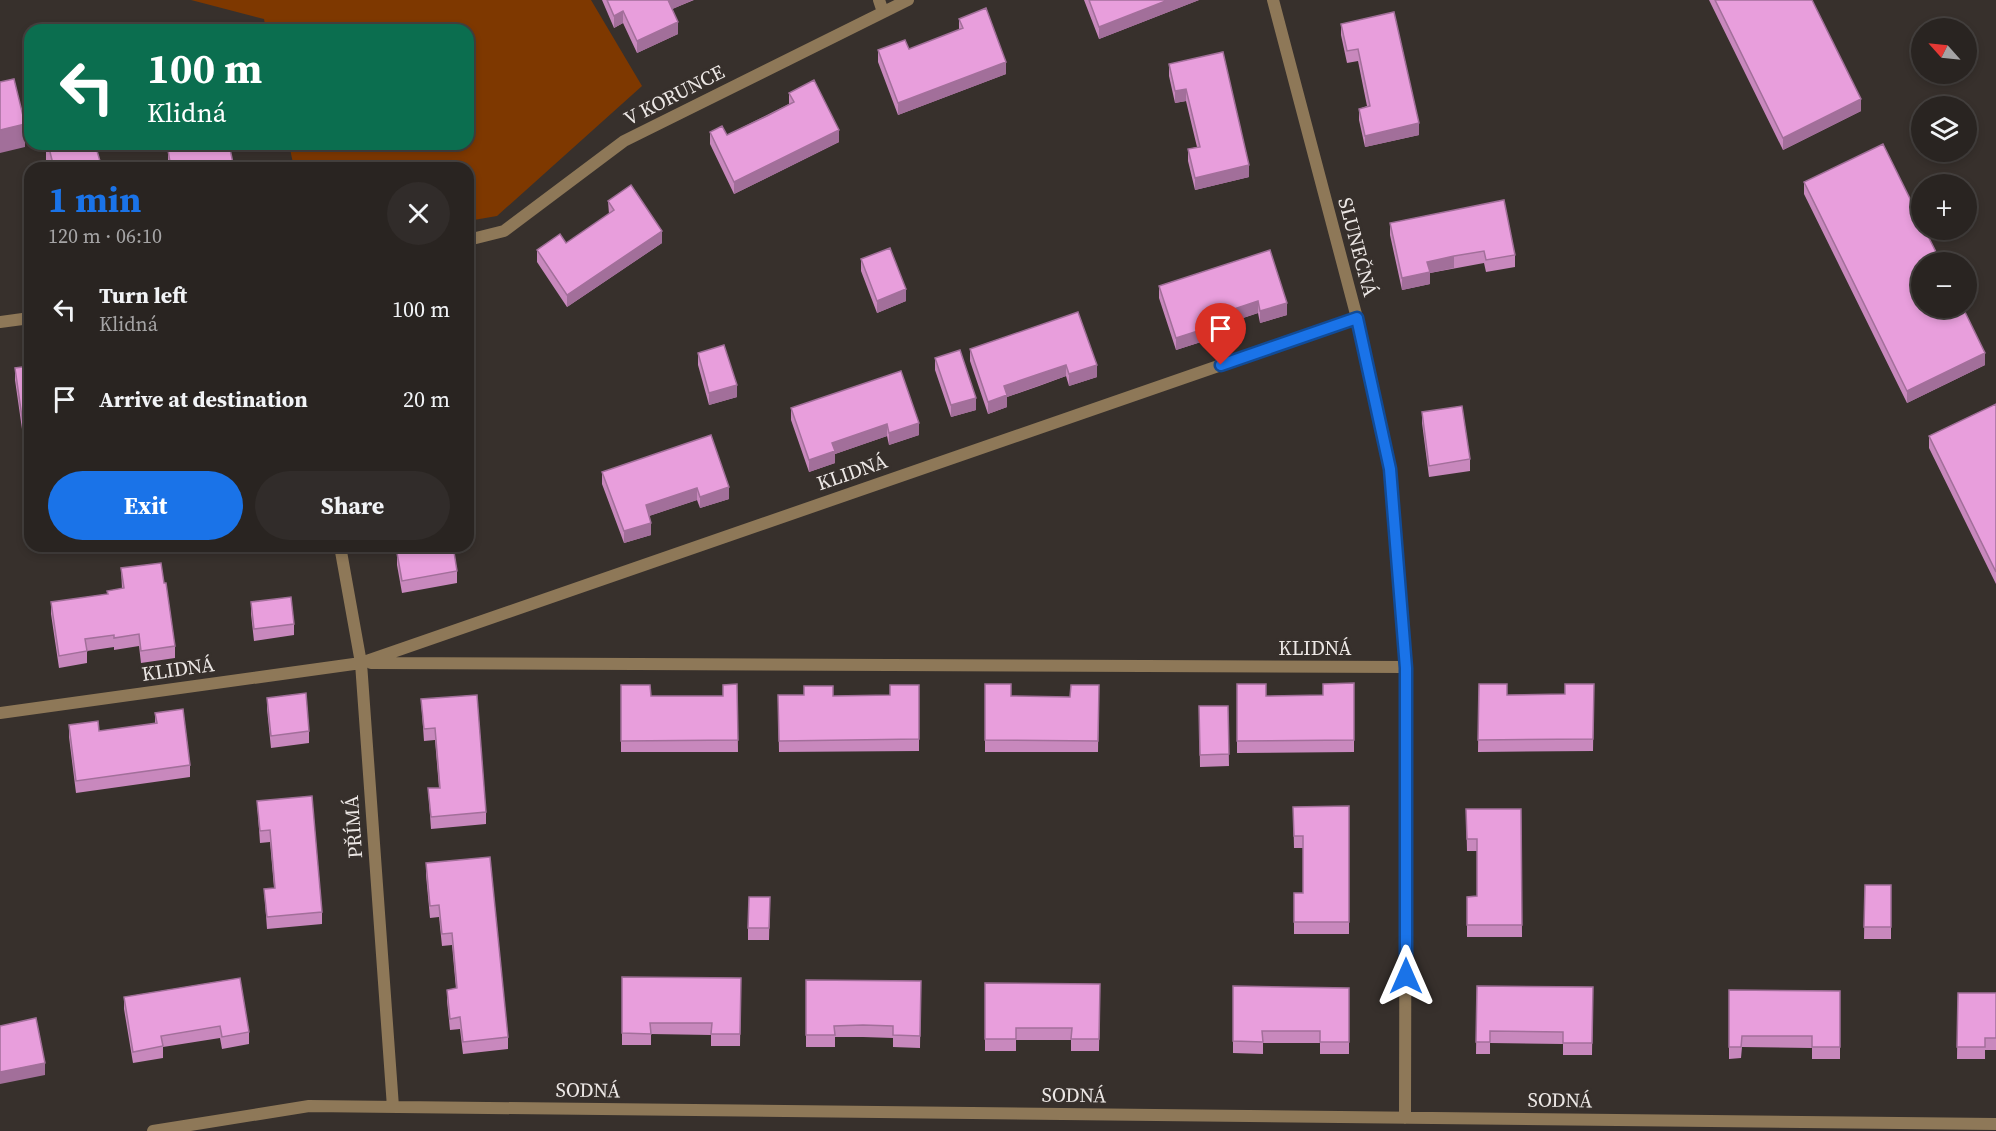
<!DOCTYPE html>
<html lang="en">
<head>
<meta charset="utf-8">
<style>
	body { margin:0; font-family:"Source Serif 4",serif; background:#312c2a; color:#f1f3f6; height:100vh; display:flex; flex-direction:column; font-size:22px; white-space:nowrap }
	* { box-sizing:border-box; margin:0 }
	p { font-size:20px; color:#a5a4a5 }
	.icon { flex:none; width:33px; height:33px; fill:none; stroke:currentColor; stroke-width:2; stroke-linecap:round; stroke-linejoin:round }
	.map { position:relative; flex:1; overflow:hidden }
	.sheet { position:absolute; left:24px; top:162px; width:450px; height:390px; display:flex; flex-direction:column; background:#292421; border-radius:18px; box-shadow:0 3px 9px #0003,0 0 0 2px #45413f }
	.sheet>* { flex:none }
	.banner { position:absolute; left:24px; top:24px; width:450px; height:126px; border-radius:18px; box-shadow:0 3px 9px #0003,0 0 0 2px #45413f; background:#0b6e4f; color:#fff; overflow:hidden }
	.needle { width:39px; rotate:297deg }
	.fabs { position:absolute; left:1911px; top:18px; display:grid; gap:12px }
	.fabs a { display:grid; place-items:center; width:66px; height:66px; border-radius:50%; background:#292421; box-shadow:0 3px 9px #0003,0 0 0 2px #45413f; font-size:30px }
	.pin { position:absolute; display:grid; place-items:center; width:51px; height:51px; color:#fff; margin:-62px -26px; border-radius:50% 50% 50% 0; rotate:-45deg; box-shadow:0 0 6px #0007 }
	.pin .icon { rotate:45deg }
	.me { position:absolute; width:66px; margin:-33px; rotate:0deg; stroke-linejoin:round; filter:drop-shadow(0 0 4px #0008) }
	.turn { display:flex; align-items:center; gap:21px; height:126px; padding:0 24px; font-size:27px }
	.turn .icon { width:78px; height:78px; stroke-width:2.5 }
	.turn b { display:block; font-size:42px; line-height:51px }
	.round { display:grid; place-items:center; flex:none; width:63px; height:63px; border-radius:32px; background:#312c2a }
	.head { display:flex; align-items:center; justify-content:space-between; height:102px; padding:0 24px }
	h1 { font-size:36px; font-weight:700; line-height:45px; color:#1a73e8 }
	.button { display:flex; gap:12px; margin-top:auto; padding:12px 24px }
	.button a { flex:1; height:69px; border-radius:36px; background:#1a73e8; color:#fff; font-size:24px; font-weight:700; line-height:69px; text-align:center }
	.button a+a { background:#312c2a; color:#f1f3f6 }
	ul { padding:0; list-style:none }
	li { display:flex; align-items:center; gap:18px; height:90px; padding:0 24px }
	li div { flex:1 }
	li b { display:block; font-size:22px }
	li em { font-style:normal }
	.map>svg:first-child { display:block }
	.green { fill:#7e3800 }
	.lines { fill:none; stroke-linecap:round; stroke-linejoin:round }
	.street { stroke:#8e7858; stroke-width:12 }
	.wall { fill:#c888bd }
	.shaded-wall { fill:#a26f9a }
	.building { fill:#e89edc; stroke:#a26f9a; stroke-width:1.5 }
	.route-casing { stroke:#114b97; stroke-width:15 }
	.route { stroke:#1a73e8; stroke-width:10 }
	.labels { text-anchor:middle; dominant-baseline:central; stroke-width:6; stroke-linejoin:round; paint-order:stroke }
	.street-label { font-size:20px; fill:#ece7e5; stroke:#37302c }
</style>
</head>
<body>
<div class="map">
<svg width="1996" height="1131" viewBox="0 0 1996 1131">
	<rect width="100%" height="100%" fill="#37302c"/>
	<path class="green" d="M191,0h400l51,86 -145,130 -29,5v-53h-174l-5,-24h179v-114h-202l-2,-11z"/>
	<g class="lines">
		<path class="street" d="M879,0l4,12
			M1273,0l84,318 33,151 16,198 -1,451
			M468,240l36,-9 120,-90 284,-141
			M0,322l30,-4
			M340,546l21,117 32,444
			M371,663l1035,4
			M0,713l361,-50 996,-345
			M153,1131l156,-25 1687,18"/>
	</g>
	<path class="wall" d="M602,0h92l-22,9 6,25 -41,19 -14,-30 -9,5z
		M1084,0h115l-100,39z
		M1709,0h103l49,111 -78,39z
		M959,19l47,55 -108,41 -20,-53v-12l31,-1 50,-19z
		M1341,24l78,111 -54,12 -6,-27v-11l8,-3 -9,-45 -11,2 -6,-28z
		M1169,64l80,113 -54,13 -7,-29v-12l9,-2 -11,-46 -11,2 -6,-27z
		M789,93l50,49 -105,52 -24,-50v-12l17,3 62,-31z
		M46,144h49l7,24h-54l-2,-8z
		M168,150l66,18h-65l-1,-6z
		M1804,182l181,183 -78,38 -103,-209z
		M608,201l54,42 -95,64 -30,-45v-12l29,-7 43,-29z
		M1390,223l125,32v12l-29,5 -2,-9 -54,10v11l-28,6 -12,-55z
		M1270,250l17,65 -27,8 -2,-10 -54,18v10l-28,9 -17,-52v-12z
		M861,259l45,42 -29,12 -16,-42z
		M1078,312l19,65 -28,9 -3,-10 -27,10 -32,11v10l-19,7 -18,-53v-12z
		M698,353l39,44 -28,8 -11,-40z
		M935,358l41,52 -25,7 -16,-47z
		M30,366v69l-7,1 -8,-56v-12z
		M901,371l18,64 -30,10 -2,-9 -52,18v9l-26,9 -18,-52v-12z
		M1996,404v180l-67,-136v-12z
		M1422,412l48,47v12l-41,6 -7,-54z
		M711,435l18,64 -29,9 -3,-8 -48,16 2,19 -27,8 -22,-59v-12z
		M220,546h24l-23,4z
		M406,546h47l4,25v12l-55,10 -5,-28v-12l10,-2z
		M121,568l54,78v12l-34,5 -2,-17 -25,4v-3l-27,4v12l-28,5 -8,-54v-12l56,-8 15,-5z
		M251,602l43,22v11l-40,6 -3,-27z
		M1354,683v69l-117,1v-69l29,12 57,-1z
		M737,684l1,68h-117v-67l30,11h72z
		M985,684l26,12 59,1 29,-12 -1,67h-113z
		M1479,684l28,11 58,-1 29,-10 -1,67 -115,1z
		M919,685v66l-140,1 -1,-57 55,1 57,-1z
		M267,698l42,33v12l-38,5 -4,-39z
		M421,699l65,113v12l-55,5 -3,-41h11l-4,-48 -11,1z
		M1199,706h29l1,60 -29,1z
		M155,713l35,52v12l-114,16 -7,-56v-12l30,6 56,-7z
		M257,801l65,111v12l-55,5 -3,-40 10,-1 -4,-46 -10,1z
		M1349,806v128h-55v-41h9v-45h-9l-1,-41z
		M1466,809h55l1,128h-55v-40l10,-1v-45h-10z
		M426,863l82,174v12l-45,5 -3,-25 -10,1 -3,-29v-11l9,-1 -4,-44 -10,1 -3,-29 -9,1 -4,-43z
		M1865,885h26v54h-27z
		M770,897l-1,43h-21v-12z
		M622,977l119,1 -1,68h-29v-11l-60,-1v11h-29z
		M806,980l115,1 -1,67 -27,-1v-9l-30,-1h-28v10h-29z
		M985,983l115,1 -1,67h-28v-11h-55v11h-31z
		M1233,986l116,2v66h-29v-11h-57v11l-30,-1z
		M1477,986l116,1 -1,68h-29v-11l-73,-1v11h-14z
		M1729,990l111,1v68h-28v-11l-70,-1 -1,11 -12,1z
		M1958,993h38v57h-11v9h-28z
		M124,997l125,35v12l-27,5 -2,-11 -57,9v11l-30,5 -9,-54z"/>
	<path class="shaded-wall" d="M668,0h25l-25,11z
		M1168,0h31l-100,39v-12z
		M623,11v12l-9,5v-12z
		M678,22v12l-41,19v-12z
		M1006,62v12l-108,41v-12z
		M1186,89v12l-11,2v-12z
		M1861,99v12l-78,39v-12z
		M1419,123v12l-54,12v-11z
		M25,124v23l-25,6v-23z
		M839,130v12l-105,52v-12z
		M1249,165v12l-54,13v-12z
		M662,231v12l-95,64v-12z
		M1454,256v12l-24,5v11l-28,6v-12l25,-16z
		M906,289v12l-29,12v-12z
		M1258,301v12l-54,18v10l-28,9v-12l25,-18z
		M1287,303v12l-27,8v-12z
		M1985,353v12l-78,38v-12z
		M1066,365v11l-59,21v10l-19,7v-12l16,-16z
		M1097,365v12l-28,9v-12z
		M737,385v12l-28,8v-12z
		M976,398v12l-25,7v-12z
		M919,423v12l-30,10v-12z
		M887,424v12l-52,18v9l-26,9v-12l23,-17z
		M729,487v12l-29,9v-11z
		M697,488v12l-51,17v-12z
		M651,523v12l-27,8v-12z
		M45,1063v12l-45,9v-12z"/>
	<path class="building" d="M607,0h61l10,22 -41,19 -14,-30 -9,5z
		M1089,0h79l-69,27z
		M1715,0h97l49,99 -78,39z
		M986,8l20,54 -108,41 -20,-53 27,-10 4,9 54,-21 -4,-9z
		M1394,12l25,111 -54,13 -6,-27 11,-3 -12,-57 -11,2 -6,-27z
		M1223,52l26,113 -54,13 -7,-29 12,-2 -14,-58 -11,2 -6,-27z
		M14,79l11,45 -25,6v-48z
		M814,80l25,50 -105,52 -24,-50 12,-6 5,9 40,-19 27,-14 -5,-9z
		M48,144h47l7,24h-48z
		M195,144h34l5,24h-63l-3,-18z
		M1883,144l39,79v7h3l16,32h-19v46h41l22,45 -78,38 -103,-209z
		M631,185l31,46 -95,64 -30,-45 23,-16 6,9 48,-33 -6,-9z
		M1504,200l11,55 -29,5 -2,-9 -30,5 -27,6 3,10 -28,6 -12,-55z
		M890,248l16,41 -29,12 -16,-42z
		M1270,250l17,53 -27,8 -2,-10 -57,19 3,9 -28,9 -17,-52z
		M1078,312l19,53 -28,9 -3,-9 -27,9 -35,12 3,9 -19,7 -18,-53z
		M724,345l13,40 -28,8 -11,-40z
		M960,350l16,48 -25,7 -16,-47z
		M30,366v57l-7,1 -8,-56z
		M901,371l18,52 -30,10 -2,-9 -26,9 -29,10 3,8 -26,9 -18,-52z
		M1996,404v168l-67,-136z
		M1462,406l8,53 -41,7 -7,-54z
		M711,435l18,52 -29,10 -3,-9 -51,17 5,18 -27,8 -22,-59z
		M408,546h45l4,25 -55,10 -5,-28 12,-2z
		M161,563l3,20h2l9,63 -34,5 -2,-17 -25,4v-3l-29,4 2,12 -28,5 -8,-54 57,-8 -1,-3 17,-3 -3,-20z
		M291,597l3,27 -40,5 -3,-27z
		M1354,683v57l-117,1v-57h29v12l57,-1v-11z
		M737,684l1,56 -117,1v-56h29l1,11h72v-11z
		M985,684h26v12l59,1 1,-12h28l-1,56 -113,-1z
		M1479,684h28v11l58,-1v-10h29l-1,55 -115,1z
		M890,685h29v54l-140,2 -1,-46h26v-9h29v10l57,-1z
		M306,693l3,38 -38,5 -4,-38z
		M477,695l9,117 -55,5 -3,-29h12l-5,-60 -11,1 -3,-30z
		M1199,706h29l1,48 -29,1z
		M183,709l7,56 -114,16 -7,-56 29,-4 1,10 58,-8 -2,-10z
		M312,796l10,116 -55,5 -3,-28 11,-1 -5,-58 -10,1 -3,-30z
		M1349,806v116h-55v-29h9v-57h-9l-1,-29z
		M1466,809h55l1,116h-55v-28l10,-1v-57h-10z
		M490,857l18,180 -45,5 -3,-25 -10,2 -3,-29 10,-2 -5,-55 -10,1 -3,-29 -9,1 -4,-43z
		M1865,885h26v42h-27z
		M749,897h21l-1,31h-21z
		M622,977l119,1 -1,56h-29l1,-11h-62l1,11 -29,-1z
		M240,978l9,54 -27,5 -2,-11 -59,10 2,10 -30,6 -9,-55z
		M806,980l115,1 -1,55 -27,-1v-9l-30,-1 -29,1 1,9h-29z
		M985,983l115,1 -1,55h-28l1,-11h-56v11h-31z
		M1233,986l116,2v54h-29v-11h-58l1,11 -30,-1z
		M1477,986l116,1 -1,56h-29v-11l-73,-1v11h-14z
		M1729,990l111,1v56h-28v-11h-70l-1,11h-12z
		M1958,993h38v45h-11v9h-28z
		M36,1018l9,45 -45,9v-46z"/>
	<g class="lines">
		<g class="route-casing">
			<path id="route" d="M1221,365l136,-47 33,151 16,199v308"/>
		</g>
		<use href="#route" class="route"/>
	</g>
	<g class="labels">
		<g class="street-label">
			<text transform="translate(674 95) rotate(-27)">V KORUNCE</text>
			<text transform="translate(1358 247) rotate(75)">SLUNEČNÁ</text>
			<text transform="translate(852 472) rotate(-19)">KLIDNÁ</text>
			<text x="1315" y="648">KLIDNÁ</text>
			<text transform="translate(178 669) rotate(-8)">KLIDNÁ</text>
			<text transform="translate(353 827) rotate(-94)">PŘÍMÁ</text>
			<text transform="translate(588 1090) rotate(1)">SODNÁ</text>
			<text transform="translate(1074 1095) rotate(1)">SODNÁ</text>
			<text transform="translate(1560 1100) rotate(1)">SODNÁ</text>
		</g>
	</g>
</svg>
<div class="fabs">
<a><svg class="needle" viewBox="-14 -14 28 28"><path d="M0-13l5 13h-10z" fill="#e53935"/><path d="M0 13l5-13h-10z" fill="#a5a4a5"/></svg></a>
<a><svg class="icon" aria-label="layers" viewBox="0 0 24 24"><path d="M12 4l9 5-9 5-9-5zM3 14l9 5 9-5"/></svg></a>
<a>+</a>
<a>−</a>
</div>
<div class="pin" style="left:1221px;top:365px;background:#d93025"><svg class="icon" aria-label="arrive" viewBox="0 0 24 24"><path d="M6 21V4h12l-3 4 3 4H6"/></svg></div>
<svg class="me" style="left:1406px;top:976px" viewBox="-20 -20 40 40"><path d="M0-17L14 15 0 8-14 15z" fill="#1a73e8" stroke="#fff" stroke-width="4"/></svg>
<div class="banner">
<div class="turn"><svg class="icon" aria-label="left" viewBox="0 0 24 24"><path d="M17 20v-9H6M10 6l-5 5 5 5"/></svg><div><b>100 m</b>Klidná</div></div>
</div>
<section class="sheet">
<div class="head"><div><h1>1 min</h1><p>120 m · 06:10</p></div><a class="round"><svg class="icon" aria-label="close" viewBox="0 0 24 24"><path d="M6 6l12 12M18 6L6 18"/></svg></a></div>
<ul>
<li><svg class="icon" aria-label="left" viewBox="0 0 24 24"><path d="M17 20v-9H6M10 6l-5 5 5 5"/></svg><div><b>Turn left</b><p>Klidná</p></div><em>100 m</em></li>
<li><svg class="icon" aria-label="arrive" viewBox="0 0 24 24"><path d="M6 21V4h12l-3 4 3 4H6"/></svg><div><b>Arrive at destination</b></div><em>20 m</em></li>
</ul>
<div class="button"><a>Exit</a><a>Share</a></div>
</section>
</div>
</body>
</html>
